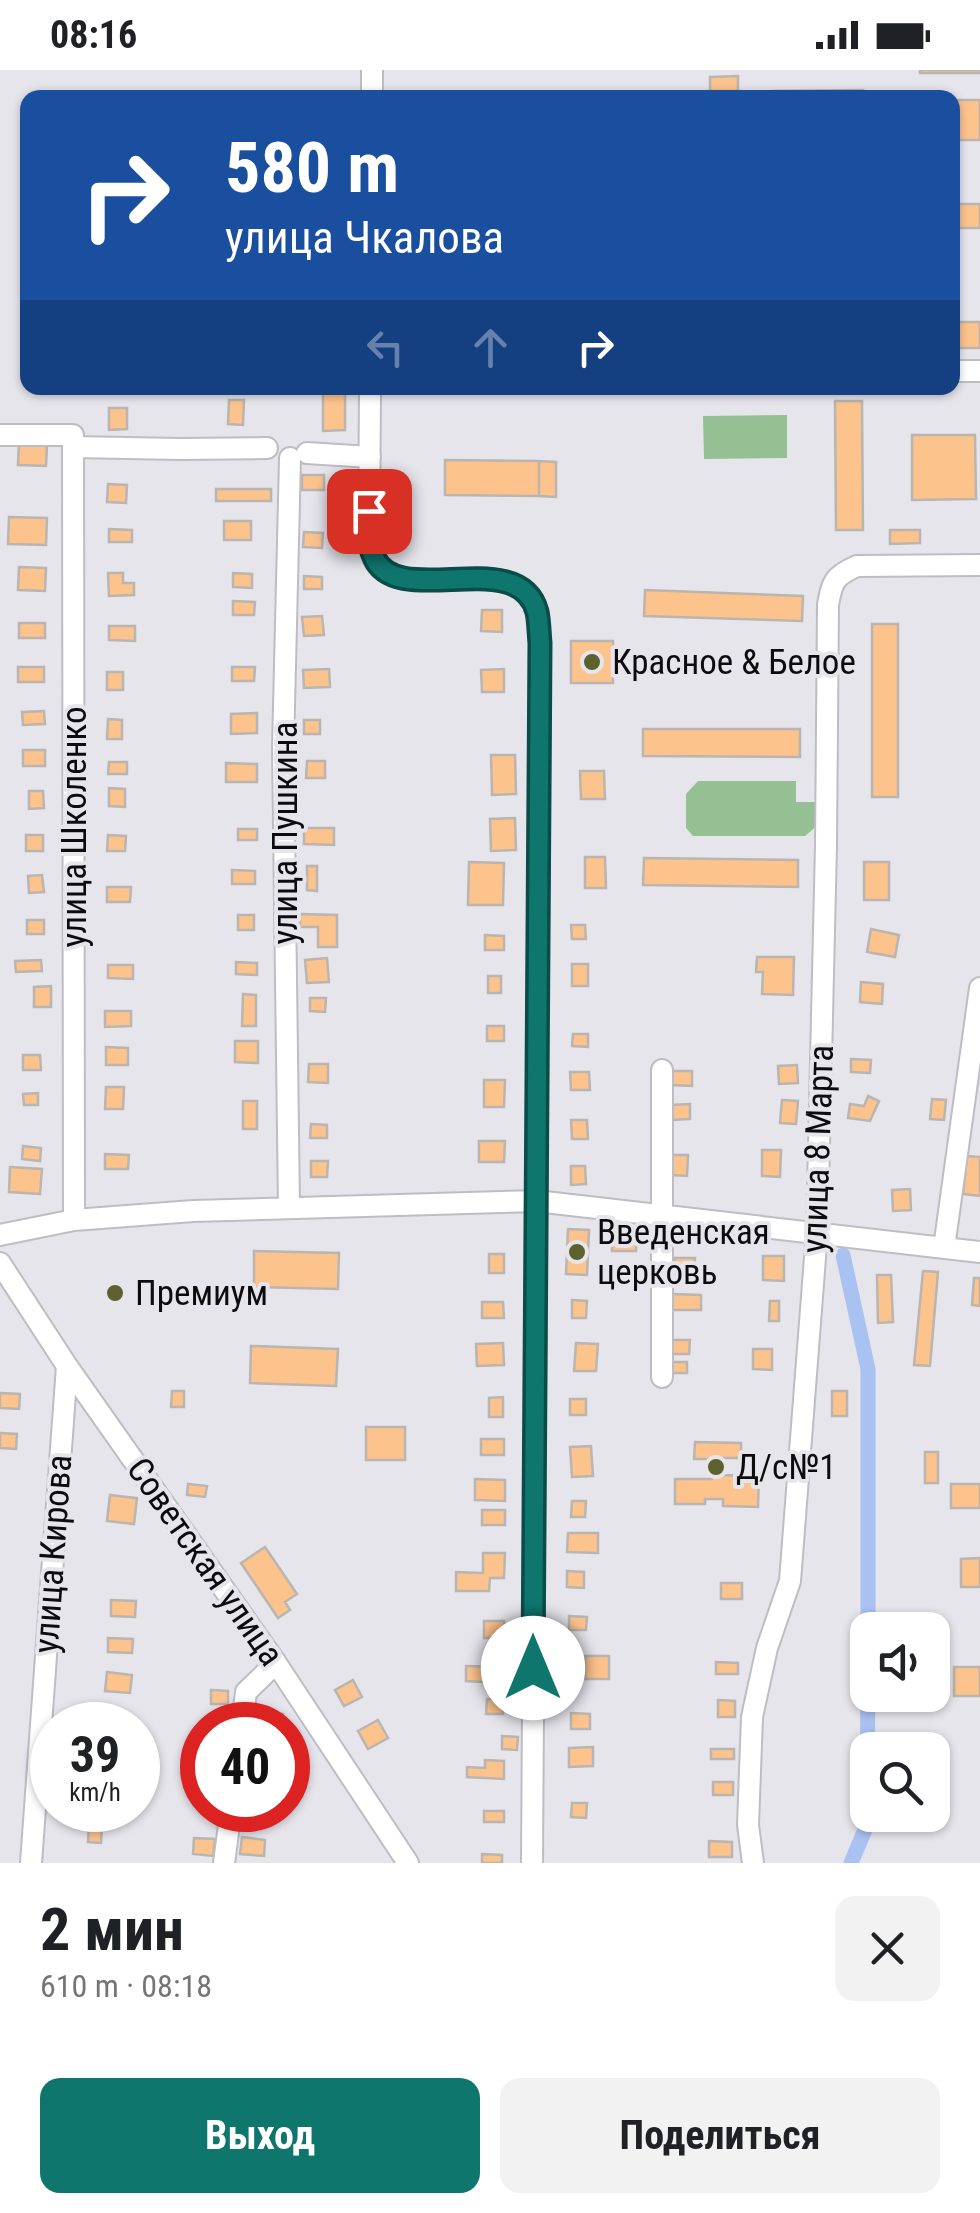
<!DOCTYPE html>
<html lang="ru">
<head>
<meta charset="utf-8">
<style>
	body { margin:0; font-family:"Roboto Condensed",sans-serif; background:#f2f2f2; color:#202124; height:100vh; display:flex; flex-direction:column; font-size:38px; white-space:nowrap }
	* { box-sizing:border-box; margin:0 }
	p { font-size:32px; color:#757577 }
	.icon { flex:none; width:55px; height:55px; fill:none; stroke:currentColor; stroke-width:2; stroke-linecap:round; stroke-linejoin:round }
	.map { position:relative; height:1793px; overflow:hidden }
	.drawer { display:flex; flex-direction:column; background:#fff; flex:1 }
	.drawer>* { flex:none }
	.banner { position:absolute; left:20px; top:20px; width:940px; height:305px; border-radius:20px; box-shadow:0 2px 8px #0004; background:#1a4fa0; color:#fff; overflow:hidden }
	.fabs { position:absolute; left:850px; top:1542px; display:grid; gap:20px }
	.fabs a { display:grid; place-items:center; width:100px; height:100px; border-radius:20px; background:#fff; box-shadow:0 2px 8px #0004; font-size:50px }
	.speed { position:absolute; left:30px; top:1632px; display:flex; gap:20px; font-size:50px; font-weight:700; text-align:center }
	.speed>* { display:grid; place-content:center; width:130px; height:130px; border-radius:50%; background:#fff; box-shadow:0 2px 8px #0004; line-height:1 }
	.speed small { font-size:25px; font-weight:400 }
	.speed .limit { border:15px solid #d22; background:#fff; color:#111 }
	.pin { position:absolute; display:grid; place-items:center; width:85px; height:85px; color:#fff; margin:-42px; border-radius:20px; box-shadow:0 5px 15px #0006 }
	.me { position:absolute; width:110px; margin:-55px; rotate:0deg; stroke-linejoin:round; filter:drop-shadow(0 0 8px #0008) }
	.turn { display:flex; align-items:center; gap:35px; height:210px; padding:0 40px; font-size:45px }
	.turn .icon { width:130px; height:130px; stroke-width:2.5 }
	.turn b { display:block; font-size:70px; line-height:85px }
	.lanes { display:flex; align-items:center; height:95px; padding:0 40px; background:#0003; justify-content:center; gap:50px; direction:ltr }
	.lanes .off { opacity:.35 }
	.round { display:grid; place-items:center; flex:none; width:105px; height:105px; border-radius:20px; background:#f2f2f2 }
	.headline { display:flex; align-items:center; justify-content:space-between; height:170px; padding:0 40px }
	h1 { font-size:60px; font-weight:700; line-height:75px }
	.action { display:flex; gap:20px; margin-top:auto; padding:20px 40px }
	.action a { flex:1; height:115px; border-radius:20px; background:#0f766e; color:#fff; font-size:40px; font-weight:700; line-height:115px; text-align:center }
	.action a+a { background:#f2f2f2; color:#202124 }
	.status { display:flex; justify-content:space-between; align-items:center; height:70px; padding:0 50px; background:#fff; direction:ltr }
	.status svg { height:28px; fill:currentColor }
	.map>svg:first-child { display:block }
	.green { fill:#95c094 }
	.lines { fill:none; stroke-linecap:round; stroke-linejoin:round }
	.canal { stroke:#aac2f2; stroke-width:15 }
	.building { fill:#fdc38d; stroke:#bab5b0; stroke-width:2.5 }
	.minor-casing { stroke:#bdbdc3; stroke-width:24 }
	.minor { stroke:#fff; stroke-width:20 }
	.route-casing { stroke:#0a4d48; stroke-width:25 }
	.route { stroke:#0f766e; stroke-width:18 }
	.poi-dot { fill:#5d612e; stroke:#e6e5ec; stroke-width:4 }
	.labels { text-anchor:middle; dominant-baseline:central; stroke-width:8; stroke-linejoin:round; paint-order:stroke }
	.poi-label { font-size:35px; fill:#0c0c0e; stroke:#e6e5ec; text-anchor:start }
	.street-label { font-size:35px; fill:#0c0c0e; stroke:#e6e5ec }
</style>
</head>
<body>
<div class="status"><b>08:16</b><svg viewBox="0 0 49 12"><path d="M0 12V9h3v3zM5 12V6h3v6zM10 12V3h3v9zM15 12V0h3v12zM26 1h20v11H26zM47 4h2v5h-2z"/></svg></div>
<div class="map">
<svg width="980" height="1793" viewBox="0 0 980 1793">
	<rect width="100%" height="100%" fill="#e6e5ec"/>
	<path class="green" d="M787,345v43l-83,1 -1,-43z
		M698,711h98v21h21l1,23 -13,11h-112l-7,-8v-34z"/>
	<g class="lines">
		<path class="canal" d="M843,1185l25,114v261
			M851,1793l16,-38 1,-163"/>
	</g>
	<path class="building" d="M920,0h60v3h-60z
		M738,6v22h-28v-21z
		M863,20v8h-89v-7z
		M952,30h28v40h-28z
		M952,134h28v24h-28z
		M952,252h28v26h-28z
		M323,318h22v42l-22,1z
		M229,330h15l-1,25 -15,-1z
		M835,331h27l1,129h-27z
		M109,338h18v21l-18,1z
		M912,365h63l1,64 -64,1z
		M19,374l28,1 -1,21 -28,-1z
		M445,390l94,1v35l-94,-1z
		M539,391l17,1v35l-17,-1z
		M302,405h22v15h-22z
		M108,414l19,1 -1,18 -19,-1z
		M216,419h55v12h-55z
		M9,447l38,1 -1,27 -38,-1z
		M224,451h27v19h-27z
		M109,459l23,1v12h-23z
		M890,460h30v13l-30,1z
		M304,462l19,1 -1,15 -19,-1z
		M19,497l27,1 -1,23 -27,-1z
		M108,503h15v10h11v12l-25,1z
		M233,503l19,1v14l-19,-1z
		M304,506l18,1v12h-18z
		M645,520l158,6 -1,25 -158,-5z
		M233,531l22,1 -1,13h-21z
		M482,540h20v22l-21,-1z
		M322,546l2,19 -20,1 -2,-19z
		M19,553h26v15h-26z
		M872,554h26v173h-26z
		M109,556h26v15l-26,-1z
		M571,571h42v42h-42z
		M18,597h26v15h-26z
		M232,597h23l-1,14h-22z
		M329,599l1,18 -26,1 -1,-18z
		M504,599v23h-22l-1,-22z
		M107,602h16v18h-16z
		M44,641l1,13 -22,1 -1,-13z
		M257,643v20l-26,1v-20z
		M108,649l14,1v19h-15z
		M304,650h16v14h-16z
		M643,659h157v28l-157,-1z
		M23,680h22v16h-22z
		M491,685h24l1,39 -24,1z
		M307,691h18v17h-19z
		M109,692h18v12h-19z
		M226,693l31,1v18h-31z
		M580,701h24l1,28h-24z
		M109,718l16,1v18l-16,-1z
		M29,721h14l1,17 -15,1z
		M515,748l1,32 -25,1 -1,-32z
		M304,758h30v17l-30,-1z
		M238,759h19v11h-19z
		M26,765h17v16h-17z
		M108,765l18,1 -1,15h-18z
		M585,787h20l1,31h-21z
		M644,788l154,2v27l-155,-2z
		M469,792l35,1 -1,42h-35z
		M864,792h25v38h-25z
		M307,796h10v25l-10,-1z
		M232,800l23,1v13h-23z
		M42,805l2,17 -15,1 -1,-17z
		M107,817h24l-1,15h-23z
		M300,844l37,1v32h-19v-20h-18z
		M238,845h16v15h-16z
		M27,850h17v14h-17z
		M571,855h14l1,14h-14z
		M871,859l28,6 -4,22 -28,-5z
		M485,865l19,1v14h-19z
		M757,887h37l-1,38 -31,-1 1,-22h-7z
		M327,888l2,24 -22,1 -2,-23z
		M41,890l1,11 -26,1 -1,-11z
		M236,892l21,1v12l-21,-1z
		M572,894h16v22h-16z
		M108,895h25v14l-25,-1z
		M488,906h13v17h-13z
		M861,912l22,2 -1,20 -22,-2z
		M51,916v21h-17v-20z
		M243,924l13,1v31h-14z
		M310,928h16l-1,14 -15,-1z
		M105,941h26v15l-26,1z
		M487,956h17v15h-17z
		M573,964h15v13l-16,-1z
		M235,971h23v22l-23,-1z
		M106,977l22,1v17h-22z
		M23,985h17l1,15h-18z
		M851,989l20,1 -1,13 -19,-1z
		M309,994h19v19l-20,-1z
		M797,995l1,18 -19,1 -1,-18z
		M671,1001h21v15l-22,-1z
		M570,1002h19l1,18h-19z
		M484,1010h21l-1,27h-20z
		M106,1017h18l-1,22h-18z
		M38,1023v12h-14l-1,-11z
		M868,1026l11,5 -9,20 -22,-3 2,-14 14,2z
		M932,1029l14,1 -2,20 -14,-1z
		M782,1030l16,1 -2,23 -16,-1z
		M243,1031h14v28h-14z
		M690,1034v15l-19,1v-15z
		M571,1050h16l1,19h-16z
		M311,1054l16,1v13h-17z
		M479,1071h26l-1,21h-25z
		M23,1076l18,2 -1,13 -18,-2z
		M762,1080h19l-1,27 -18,-1z
		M105,1084l24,1 -1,14h-23z
		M671,1085h17l-1,21 -16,-1z
		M967,1086l13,1v39l-17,-2z
		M311,1091h17l-1,16h-16z
		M571,1096h14l1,18 -15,1z
		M10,1097l32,2 -2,25 -31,-2z
		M910,1119l1,21 -18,1 -1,-21z
		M612,1157h25l-1,24h-24z
		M568,1159l21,1 -2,45 -21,-1z
		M254,1181l85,2 -1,36 -84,-2z
		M489,1184h15v19h-15z
		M763,1186h21v25l-21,-1z
		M675,1188h20l-1,14h-19z
		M923,1201l15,1 -8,94 -16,-1z
		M877,1205h14l2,47 -15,1z
		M974,1208h6v28l-8,-1z
		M672,1224l29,1v15h-29z
		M572,1230l15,1 -1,17h-14z
		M770,1231h9v20h-10z
		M482,1232h21l1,16h-22z
		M669,1270h21l-1,14h-20z
		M503,1273l1,22 -27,1 -1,-22z
		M576,1273l22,1 -2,27h-22z
		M251,1276l87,3 -2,37 -86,-3z
		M753,1279h19v21l-19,-1z
		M669,1292h18v11h-18z
		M172,1321h12v16h-13z
		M832,1321h15v25h-15z
		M0,1323l20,1 -1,15 -19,-1z
		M503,1327v20h-14v-19z
		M570,1329h16v16h-16z
		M366,1357h39v33h-39z
		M0,1363l17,1 -1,15 -16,-1z
		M481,1369h23v16h-23z
		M695,1372l46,1v15h-20v17l38,1 -1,31 -35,-1v-7h-18v5h-30v-25h37v-20h-18z
		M591,1376l2,30 -21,1 -2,-30z
		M925,1382h13v31h-13z
		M475,1409l30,1v21l-30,-1z
		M188,1414l19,2 -2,11 -18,-2z
		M951,1414h29v24h-29z
		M110,1425l27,3 -3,26 -27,-3z
		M572,1431h14l-1,16h-14z
		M482,1440h23v15h-23z
		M568,1463h30v20l-31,-1z
		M265,1477l32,47 -12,8 5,8 -12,8 -37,-55z
		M483,1483h22l-1,25h-14l-1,13h-33v-19l27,1z
		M980,1488v29h-19v-28z
		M567,1501l17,1v16l-17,-1z
		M721,1513h21v16h-21z
		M111,1530l25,1 -1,16 -24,-1z
		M569,1546l18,1 -1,13h-17z
		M484,1551h20l1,17h-21z
		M108,1568l25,1 -1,14 -24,-1z
		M585,1586h24v23h-24z
		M716,1592l22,1v11h-22z
		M466,1596l36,1v16l-36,-2z
		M954,1597h26v29h-26z
		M107,1602l25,3 -2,18 -25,-2z
		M353,1610l9,17 -18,9 -9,-16z
		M211,1620l17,1v13h-17z
		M487,1629h16v15h-17z
		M718,1630l17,1v16h-17z
		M258,1642l25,2 -1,11h-25z
		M95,1643l14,1 -1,11h-14z
		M571,1643l19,1v15h-19z
		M378,1650l10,18 -20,11 -10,-18z
		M502,1666l16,1 -1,13 -15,-1z
		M593,1677v19l-24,1v-19z
		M711,1679h23v10h-23z
		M485,1690l19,1v18l-37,-2v-10l18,1z
		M713,1712h20v13h-20z
		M572,1733h15l-1,15 -15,-1z
		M484,1741h20v11h-20z
		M89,1754l13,1 -1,18 -13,-1z
		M242,1767l23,3 -1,16 -24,-2z
		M194,1768l21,1 -2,17 -20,-2z
		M709,1771l23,1v15h-23z
		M482,1784l20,1v8h-20z"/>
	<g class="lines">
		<g class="minor-casing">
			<path id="minor" d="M372,28v-28
				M952,301h28
				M370,318l-1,150c2,7 3,17 6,23 30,47 143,-15 162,50 2,10 2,22 3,32l-8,1220
				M0,365h73l1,785
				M73,377l107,2 87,-1
				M307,383l63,4
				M662,1000v307
				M289,1138l-6,-460 7,-290
				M0,1165l74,-15 119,-9 343,-10 444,51
				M944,1178l36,-260
				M0,1193l67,103 209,297 132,200
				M242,1655l4,-33 30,-29
				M31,1793l36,-497
				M224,1793l7,-53
				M753,1793l-5,-38 4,-108 15,-69 23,-67 27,-349 9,-387 2,-240c4,-23 6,-29 29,-39l123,-1"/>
		</g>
		<use href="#minor" class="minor"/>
	</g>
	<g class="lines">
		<g class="route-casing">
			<path id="route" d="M369,441c0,15 -2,32 5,46 23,54 145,-13 163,55 2,9 2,21 3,31l-7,1025"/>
		</g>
		<use href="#route" class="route"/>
	</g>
	<g class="poi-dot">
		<circle cx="592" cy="592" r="10"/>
		<circle cx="577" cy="1182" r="10"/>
		<circle cx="115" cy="1223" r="10"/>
		<circle cx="716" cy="1397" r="10"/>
	</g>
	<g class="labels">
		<g class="poi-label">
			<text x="612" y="592">Красное &amp; Белое</text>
			<text x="597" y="1162">Введенская<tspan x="597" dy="40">церковь</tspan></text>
			<text x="135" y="1223">Премиум</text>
			<text x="736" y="1397">Д/с№1</text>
		</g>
		<g class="street-label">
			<text transform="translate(74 757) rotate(-90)">улица Школенко</text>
			<text transform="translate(285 763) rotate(-90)">улица Пушкина</text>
			<text transform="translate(818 1079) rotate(-88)">улица 8 Марта</text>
			<text transform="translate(53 1484) rotate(-86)">улица Кирова</text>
			<text transform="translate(205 1492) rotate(55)">Советская улица</text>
		</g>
	</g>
</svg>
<div class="fabs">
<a><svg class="icon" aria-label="sound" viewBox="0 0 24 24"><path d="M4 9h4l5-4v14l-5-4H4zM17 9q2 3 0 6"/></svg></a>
<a><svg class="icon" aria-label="search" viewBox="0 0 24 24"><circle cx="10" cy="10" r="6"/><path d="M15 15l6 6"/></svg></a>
</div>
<div class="speed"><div>39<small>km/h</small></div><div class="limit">40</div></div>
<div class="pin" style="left:369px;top:441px;background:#d93025"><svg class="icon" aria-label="arrive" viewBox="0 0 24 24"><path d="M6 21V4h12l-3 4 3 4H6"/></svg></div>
<svg class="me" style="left:533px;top:1598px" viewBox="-20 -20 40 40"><circle r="19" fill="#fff"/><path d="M0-13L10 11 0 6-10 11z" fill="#0f766e"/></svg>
<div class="banner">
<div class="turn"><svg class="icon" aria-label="right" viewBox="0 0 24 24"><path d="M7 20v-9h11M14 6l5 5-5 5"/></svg><div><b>580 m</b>улица Чкалова</div></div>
<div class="lanes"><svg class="icon off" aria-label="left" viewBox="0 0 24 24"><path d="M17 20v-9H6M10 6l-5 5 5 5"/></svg><svg class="icon off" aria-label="ahead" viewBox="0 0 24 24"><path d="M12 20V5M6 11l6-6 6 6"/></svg><svg class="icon" aria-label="right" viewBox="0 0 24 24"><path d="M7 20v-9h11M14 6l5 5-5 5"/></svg></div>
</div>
</div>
<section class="drawer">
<div class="headline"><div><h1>2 мин</h1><p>610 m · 08:18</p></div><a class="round"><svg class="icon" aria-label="close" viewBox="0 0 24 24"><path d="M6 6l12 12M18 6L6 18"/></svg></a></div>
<div class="action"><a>Выход</a><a>Поделиться</a></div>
</section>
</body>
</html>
